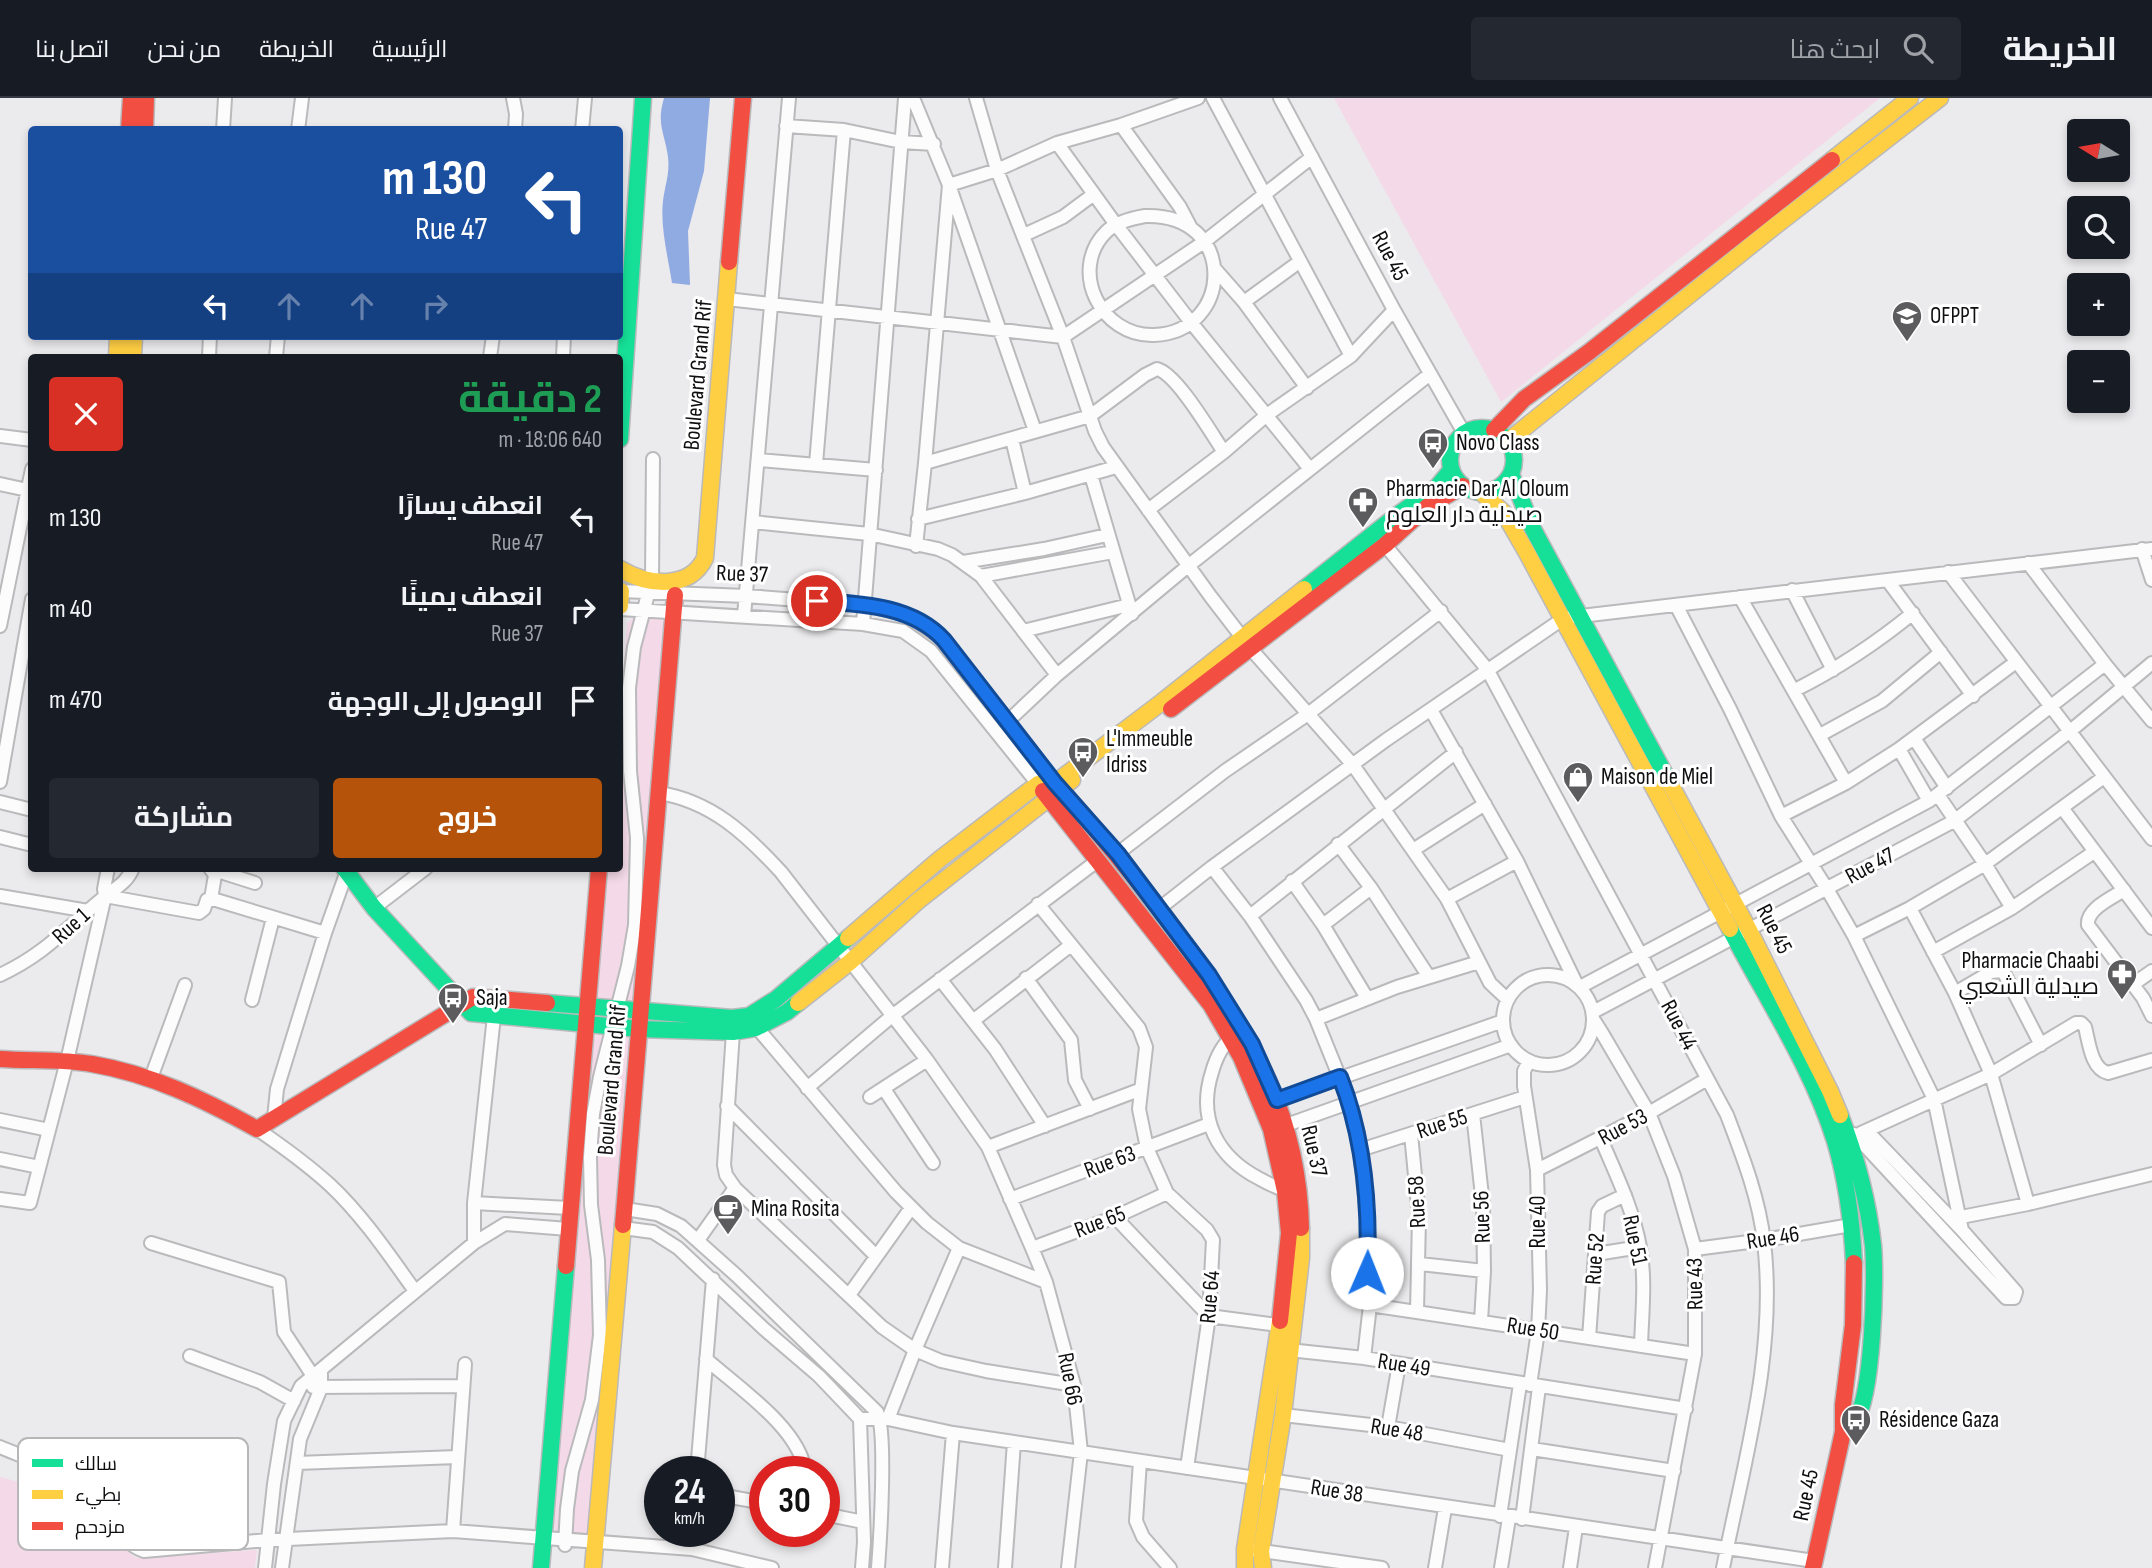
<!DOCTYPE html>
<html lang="ar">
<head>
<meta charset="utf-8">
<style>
	body { margin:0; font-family:"Sofia Sans Condensed",Cairo,sans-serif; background:#242831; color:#f1f3f6; direction:rtl; height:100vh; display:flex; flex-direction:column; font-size:26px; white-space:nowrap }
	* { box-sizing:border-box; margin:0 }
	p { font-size:23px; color:#9ea1a6 }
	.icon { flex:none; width:38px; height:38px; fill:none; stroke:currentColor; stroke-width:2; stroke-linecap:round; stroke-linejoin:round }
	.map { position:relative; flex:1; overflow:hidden; direction:ltr }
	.side { position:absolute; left:28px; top:256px; width:595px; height:518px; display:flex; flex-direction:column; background:#171b24; border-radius:7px; box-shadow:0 4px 10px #0003; direction:rtl }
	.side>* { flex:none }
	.banner { position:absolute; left:28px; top:28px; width:595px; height:214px; border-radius:7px; box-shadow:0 4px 10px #0003; direction:rtl; background:#1a4fa0; color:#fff; overflow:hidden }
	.needle { width:46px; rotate:281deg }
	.controls { position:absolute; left:2067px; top:21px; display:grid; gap:14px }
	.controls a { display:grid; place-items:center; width:63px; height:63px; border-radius:7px; background:#171b24; box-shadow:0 4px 10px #0003; font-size:35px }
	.speed { position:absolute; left:644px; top:1358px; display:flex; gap:14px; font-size:35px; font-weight:700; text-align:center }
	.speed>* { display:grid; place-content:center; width:91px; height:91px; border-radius:50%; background:#171b24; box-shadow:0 4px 10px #0003; line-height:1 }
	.speed small { font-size:18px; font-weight:400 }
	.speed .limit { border:10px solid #d22; background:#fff; color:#111 }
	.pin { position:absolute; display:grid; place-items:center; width:60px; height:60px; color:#fff; margin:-30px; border:4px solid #fff; border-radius:50%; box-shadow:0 2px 7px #0007 }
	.me { position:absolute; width:77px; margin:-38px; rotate:1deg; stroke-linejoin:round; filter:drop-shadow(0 0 5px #0008) }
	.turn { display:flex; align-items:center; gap:24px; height:147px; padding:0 21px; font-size:32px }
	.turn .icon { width:91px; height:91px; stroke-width:2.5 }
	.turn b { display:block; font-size:49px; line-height:60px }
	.lanes { display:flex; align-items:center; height:66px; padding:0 21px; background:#0003; justify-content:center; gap:35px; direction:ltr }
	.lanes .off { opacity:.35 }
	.round { display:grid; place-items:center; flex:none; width:74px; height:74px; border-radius:7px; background:#242831 }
	.overview { display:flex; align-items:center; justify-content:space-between; height:119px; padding:0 21px }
	h1 { font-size:42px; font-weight:700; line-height:52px; color:#1e9e55 }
	.primary-button { display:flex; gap:14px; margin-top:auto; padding:14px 21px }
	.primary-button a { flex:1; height:80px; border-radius:7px; background:#b45309; color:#fff; font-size:28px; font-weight:700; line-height:80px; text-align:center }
	.primary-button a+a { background:#242831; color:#f1f3f6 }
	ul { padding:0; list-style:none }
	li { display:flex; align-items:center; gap:21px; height:91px; padding:0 21px }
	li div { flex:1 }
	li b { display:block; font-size:26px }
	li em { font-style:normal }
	header { display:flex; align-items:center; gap:42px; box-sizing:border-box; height:98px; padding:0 35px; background:#171b24; border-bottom:2px solid #363941 }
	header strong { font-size:33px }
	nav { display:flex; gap:38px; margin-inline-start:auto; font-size:24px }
	.search { width:490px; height:63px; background:#242831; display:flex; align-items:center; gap:18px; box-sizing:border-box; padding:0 24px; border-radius:7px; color:#9ea1a6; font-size:26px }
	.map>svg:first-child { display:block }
	.green { fill:#f4dae8 }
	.water { fill:#90aae2 }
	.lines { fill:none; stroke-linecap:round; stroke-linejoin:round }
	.street-casing { stroke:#bab9bb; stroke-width:16 }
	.fast-casing { stroke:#bab9bb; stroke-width:19 }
	.slow-casing { stroke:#bab9bb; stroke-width:19 }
	.jam-casing { stroke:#bab9bb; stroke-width:19 }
	.street { stroke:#fcfcfc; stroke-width:12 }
	.fast { stroke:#16e098; stroke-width:16 }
	.slow { stroke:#ffcf43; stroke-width:16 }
	.jam { stroke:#f24e42; stroke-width:16 }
	.route-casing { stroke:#114b97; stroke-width:18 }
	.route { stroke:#1a73e8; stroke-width:12 }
	.labels { text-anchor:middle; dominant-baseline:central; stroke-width:6; stroke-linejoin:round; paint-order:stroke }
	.street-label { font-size:23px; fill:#0f0e10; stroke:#fff }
	.poi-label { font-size:23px; fill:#0f0e10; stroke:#fff; text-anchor:start }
	.key { fill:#fff; stroke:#b7b7b7; stroke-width:2 }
	.key-label { font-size:19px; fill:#0f0e10 }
</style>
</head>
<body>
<header>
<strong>الخريطة</strong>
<div class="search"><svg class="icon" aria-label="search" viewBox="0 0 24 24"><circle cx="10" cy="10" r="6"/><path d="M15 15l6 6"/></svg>ابحث هنا</div>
<nav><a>الرئيسية</a><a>الخريطة</a><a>من نحن</a><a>اتصل بنا</a></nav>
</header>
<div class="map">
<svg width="2152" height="1470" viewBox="0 0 2152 1470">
	<rect width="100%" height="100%" fill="#ebeaec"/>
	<path class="green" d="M1334,0h546l-379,304z
		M634,519l27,2 5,7 -33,374 -3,3 -32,-3 -2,-4 11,-128h13v-151l7,-94z
		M598,936l28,2 5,6 -43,489 -2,3 -29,-2 -4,-6 40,-486z
		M0,1379l84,22 18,32 34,27 121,-8 -2,18h-255z"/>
	<path class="water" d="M664,0h46l-6,73 -16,60 2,54 -18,-2c-4,-26 -12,-56 -9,-82 2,-16 7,-28 5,-44 -3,-24 -12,-32 -4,-59z"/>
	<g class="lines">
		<g class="street-casing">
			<path id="street" d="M513,0l3,16 -1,16
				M913,0l36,87 -24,278 -9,83
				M976,0l21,72 66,167 32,94 8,16 108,150 40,52 102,116 94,134 43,84 17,16
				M1213,0l138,258
				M1280,0l114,212 70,123
				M1121,27l59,82 11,21
				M786,28l58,4 57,12 33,2
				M223,32l2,-32
				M298,32l4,-32
				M582,32l3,-32
				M1057,45l60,83 73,95 120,148
				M1145,118c93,-3 89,116 9,119 -53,2 -86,-65 -48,-103 9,-9 27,-14 39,-16z
				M1024,137l39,-18 31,-23
				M1215,171l29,33 63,86
				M727,201l336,38 141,-95 108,-85
				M1244,204l55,-40
				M209,259l1,-21
				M276,259l2,-21
				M490,259l3,-21
				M563,259l1,-21
				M1035,333l-86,-246 48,-15 60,-27 64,-18 77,-27
				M0,338l32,4
				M1012,341l13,54
				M759,362l117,10
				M925,365l165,-47 55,-41 12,-6c20,5 54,64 67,83
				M816,366l28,-334
				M1091,377l41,139
				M0,386l32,7
				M1148,412l76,-58 44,-38 83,-58 43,-46
				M918,421l107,-26 91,-26
				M753,424l116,12 69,15 14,6 29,21 76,99
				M1385,447l102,124 240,446c16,42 32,83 37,127 13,110 -20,219 -41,326
				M2142,451l10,31
				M963,464l81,-13 63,-14
				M2028,465l77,101 47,57
				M1948,474l204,267
				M981,478l132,-24
				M1888,483l85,115
				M1792,492l41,80
				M620,493l126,5 118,9 44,10 36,25 111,143
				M1740,499l106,186
				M1676,507l54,104 51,107 46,73 27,47 80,163 28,131
				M620,511l243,15 40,7 28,20 107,133
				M744,518l45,-518
				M863,526l42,-526
				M0,528l32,-157
				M1023,533l106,-26
				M1795,592c44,-22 80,-46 118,-77
				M1431,612l86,151 59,122
				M1007,624l50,-47 131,-109 242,-192
				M1820,637l62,-34 59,-49
				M1914,640l33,50
				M1899,651l30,52
				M0,684l32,-183
				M659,695c52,8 87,41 122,79l146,188 61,87 44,101 14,34 28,103 7,67 -13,116
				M1938,697l47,69 27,44
				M0,704l32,8
				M2063,711l89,119
				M1781,718l65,-33 53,-34 117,-87
				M0,739l32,8
				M1338,746l33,44 58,89
				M1413,752l72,-46
				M1117,756l108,-83 83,-57 133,-103
				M1212,769l38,49 56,84 10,19 34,84 10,47 8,78 -1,45 3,32 -6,53
				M210,770l5,7 -4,24
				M211,771l44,14
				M1292,783l31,44 44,73
				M2124,792c-12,8 -38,19 -36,35l55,73 9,18
				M0,798l88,15
				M105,798l94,17 5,-4 3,-9h9l109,33
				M1447,801l70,-38
				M1038,806l101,124 7,19 -7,62 8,39 20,45 40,37 6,10 -4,76 -22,152
				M374,810l52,-40
				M1160,810l52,-41 174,-127 178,-122 588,-69
				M1910,810l45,85 36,81 37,130
				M1250,818l206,-164
				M1323,827l48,-37
				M1854,838l56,-28 75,-44 119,-87
				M1933,854l79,-44 82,-56
				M1503 922a45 45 0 1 1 90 0a45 45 0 1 1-90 0Z
				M0,877c45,-21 65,-46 102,-76 13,-11 24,-15 31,-31
				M1026,880l45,62 4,40 15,29
				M940,881l55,70 50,77
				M2132,887l20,-14
				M1580,889l349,-186 176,-137
				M1955,895l36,-21 12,-1 38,74
				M252,902l21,-82
				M1593,914l361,-191 115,-89 83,-69
				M1316,921l81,-32 82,-25
				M974,922l97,-75
				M753,925l143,169 31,31 32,25 87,34
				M1593,926l2,-2 7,11 47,80 25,63 21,73v105l-40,214
				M1234,938c-12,8 -18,22 -22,36 -15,47 5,85 48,107 9,5 19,10 29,12
				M1529,963l-5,10v15l13,84 3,120 -2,41 -8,54
				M151,980l34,-93
				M807,990l85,-72 205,-155
				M884,991l49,74
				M870,999l57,-37
				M1269,1005l234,-82
				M727,1008l149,150
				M1473,1016l10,91 1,66 -3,50
				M274,1020l3,-29 48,-156 22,-62
				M0,1022l49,10
				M1278,1030l233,-83
				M257,1031c25,17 50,35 73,56 33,31 59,70 85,106
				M1861,1035l130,-59 85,-51h5l4,4c4,15 6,42 23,46l44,-13
				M1411,1036l8,83 -2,95
				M1854,1036l152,164h8l2,-6 -54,-62 -95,-99
				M1601,1041c15,35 32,70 39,108 6,33 2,66 1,99
				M988,1049l151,-57
				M1360,1052l165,-53
				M0,1061l39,8
				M1537,1072l112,-57 58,-34
				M735,1090l147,139 33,23 26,11 45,10 88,14
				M0,1101l30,4 37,-142 38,-165 -1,-7 4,-21
				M1010,1101l199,-75
				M474,1105l95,5
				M625,1111l32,5 24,12 56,50 140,136c10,18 3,130 1,156
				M1115,1119l94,99 69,9
				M1961,1119l67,-13 124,-30
				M623,1130l30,4 25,16 85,80 56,48 41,43 4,123 -2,26
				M698,1142l37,-52 -9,-13 -2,-10 9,-133
				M151,1145l128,39 5,50 29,44
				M474,1145v-40l20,-187
				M1032,1150l83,-31 52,-24
				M1695,1151l69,-9 87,-15
				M1596,1156l44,-7
				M1420,1166l64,7
				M849,1197l62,-87
				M1370,1207l325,49
				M1589,1240l9,-126 4,-6 23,-11
				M1289,1252l75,8 322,51
				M190,1258l70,26 34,19
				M706,1261c30,27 95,70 99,113
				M313,1289l150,-1
				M1283,1317l105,12 122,23
				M860,1321h28l65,14 861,128
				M888,1321l27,-69 44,-102
				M1388,1329l11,-63
				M0,1349c28,12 60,22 83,42 21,18 34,53 61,62l124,-11 185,-9 239,18 80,19
				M1532,1351l142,22
				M1140,1363l-4,60 7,16 27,31
				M297,1365l160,-6
				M697,1374l16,-193
				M719,1397l46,8
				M824,1416l39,8
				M1500,1418l20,-132
				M1522,1421l17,-132
				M453,1433l12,-167
				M565,1447l2,-36 5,-38 20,-71 8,-65 -2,-75 -7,-55 -1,-48 3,-43 7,-37 28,-111 7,-41 2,-87 -7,-67 -1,-83 5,-41 18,-68 1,-120
				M692,1451l1,-18
				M1255,1452l127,18
				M265,1470l9,-84 10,-63 17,-35 173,-143 31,-19 63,5
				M282,1470l18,-129 21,-51v-18
				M942,1470l11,-135
				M1005,1470l9,-126
				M1435,1470l10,-60
				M1501,1470l8,-50
				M1570,1470l6,-41"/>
		</g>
		<g class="fast-casing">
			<path id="fast" d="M1450 362a32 32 0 1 1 64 0a32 32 0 1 1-64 0Z
				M620,341l23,-341
				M1511,376l22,55 134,249
				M1304,491l92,-73 41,-29 14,-17
				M344,770l30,40 97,105 168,16 94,3 23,-4 31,-16 11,-9
				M1730,831c36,69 82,138 105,212 12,40 17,81 19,122
				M547,905l185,15 17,-2 27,-17 72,-61
				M1840,1017c16,41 28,86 33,130 3,33 0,152 -18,176 -3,4 -8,8 -12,11
				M541,1470l25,-302"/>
		</g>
		<g class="slow-casing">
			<path id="slow" d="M1832,62l78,-62
				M117,259l1,-21
				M133,259l1,-21
				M1508,343l262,-211 170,-132
				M1481,394l23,21 23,40 203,376
				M620,471c27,16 69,22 85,-11l24,-296
				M620,508l1,-15
				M1667,680l82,152 81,161 10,24
				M848,840l92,-79 98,-75 17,-1 107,-81 142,-113
				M798,905l52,-41 69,-62 153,-120
				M593,1470l30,-343
				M1245,1470v-19l35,-228
				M1263,1470l-2,-17 22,-136 18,-157v-30"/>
		</g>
		<g class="jam-casing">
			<path id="jam" d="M129,32l2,-32
				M145,32l1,-32
				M729,164l14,-164
				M1494,332l30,-31 65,-47 243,-192
				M1171,611l214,-164 42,-38 36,-21
				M1055,685c48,55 95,111 137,171 62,87 107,164 109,274
				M1043,693l168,214 30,52 30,72 14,62 4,42 -9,88
				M0,961c30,2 62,0 92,5 59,10 113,36 165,65l216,-132 74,6
				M623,1127l52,-630
				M566,1168l33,-398
				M1813,1470l30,-136v-27l10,-80 1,-62"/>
		</g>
		<use href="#street" class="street"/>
		<use href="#fast" class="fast"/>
		<use href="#slow" class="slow"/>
		<use href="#jam" class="jam"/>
	</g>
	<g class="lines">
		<g class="route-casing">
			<path id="route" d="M817,503c44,3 95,4 127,39l111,143 63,71 91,121 43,69 25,56 63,-23c24,61 30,131 27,196"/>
		</g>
		<use href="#route" class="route"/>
	</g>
	<defs>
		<g id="school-pin" transform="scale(1.575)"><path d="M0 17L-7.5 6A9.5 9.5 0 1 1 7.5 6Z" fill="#5c5b5d" stroke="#fff"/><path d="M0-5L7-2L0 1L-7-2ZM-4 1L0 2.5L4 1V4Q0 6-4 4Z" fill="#fff"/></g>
		<g id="bus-pin" transform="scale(1.575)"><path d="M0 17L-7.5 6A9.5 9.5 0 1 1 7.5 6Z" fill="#5c5b5d" stroke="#fff"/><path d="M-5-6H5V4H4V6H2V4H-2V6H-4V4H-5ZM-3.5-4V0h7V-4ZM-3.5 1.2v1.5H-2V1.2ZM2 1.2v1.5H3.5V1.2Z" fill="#fff"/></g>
		<g id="pharmacy-pin" transform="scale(1.575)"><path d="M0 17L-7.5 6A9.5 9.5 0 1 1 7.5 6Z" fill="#5c5b5d" stroke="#fff"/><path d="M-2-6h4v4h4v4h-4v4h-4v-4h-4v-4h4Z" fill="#fff"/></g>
		<g id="shop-pin" transform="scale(1.575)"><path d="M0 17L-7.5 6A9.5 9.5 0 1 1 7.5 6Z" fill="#5c5b5d" stroke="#fff"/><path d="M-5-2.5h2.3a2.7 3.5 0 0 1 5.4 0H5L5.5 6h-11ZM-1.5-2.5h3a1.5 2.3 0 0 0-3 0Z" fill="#fff"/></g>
		<g id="cafe-pin" transform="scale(1.575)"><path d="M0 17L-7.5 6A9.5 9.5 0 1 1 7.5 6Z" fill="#5c5b5d" stroke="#fff"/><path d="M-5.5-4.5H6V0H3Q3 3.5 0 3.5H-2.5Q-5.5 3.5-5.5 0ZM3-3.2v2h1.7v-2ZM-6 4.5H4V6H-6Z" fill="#fff"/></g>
	</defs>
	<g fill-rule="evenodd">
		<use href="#school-pin" x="1907" y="218"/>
		<use href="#bus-pin" x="1433" y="345"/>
		<use href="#pharmacy-pin" x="1363" y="404"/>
		<use href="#bus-pin" x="1083" y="654"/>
		<use href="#shop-pin" x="1578" y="679"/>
		<use href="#pharmacy-pin" x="2122" y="876"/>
		<use href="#bus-pin" x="453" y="900"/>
		<use href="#cafe-pin" x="728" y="1111"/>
		<use href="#bus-pin" x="1856" y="1322"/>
	</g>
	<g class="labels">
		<g class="street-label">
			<text transform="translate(1390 158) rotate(62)">Rue 45</text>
			<text transform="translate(698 277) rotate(-85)">Boulevard Grand Rif</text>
			<text transform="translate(742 476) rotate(2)">Rue 37</text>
			<text transform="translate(1870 768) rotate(-28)">Rue 47</text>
			<text transform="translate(71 828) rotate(-42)">Rue 1</text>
			<text transform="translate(1774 831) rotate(63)">Rue 45</text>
			<text transform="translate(1679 927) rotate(62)">Rue 44</text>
			<text transform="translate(612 982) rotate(-85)">Boulevard Grand Rif</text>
			<text transform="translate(1442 1026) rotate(-18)">Rue 55</text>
			<text transform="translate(1623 1029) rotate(-28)">Rue 53</text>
			<text transform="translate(1314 1053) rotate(77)">Rue 37</text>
			<text transform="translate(1110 1064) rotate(-21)">Rue 63</text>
			<text transform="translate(1417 1104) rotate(-93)">Rue 58</text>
			<text transform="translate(1482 1119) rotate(-92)">Rue 56</text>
			<text transform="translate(1100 1124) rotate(-21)">Rue 65</text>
			<text transform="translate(1538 1124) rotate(-90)">Rue 40</text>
			<text transform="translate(1773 1140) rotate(-9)">Rue 46</text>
			<text transform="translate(1635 1142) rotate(78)">Rue 51</text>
			<text transform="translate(1595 1161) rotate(-86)">Rue 52</text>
			<text transform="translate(1695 1186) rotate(-91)">Rue 43</text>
			<text transform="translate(1210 1199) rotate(-85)">Rue 64</text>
			<text transform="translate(1533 1231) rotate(9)">Rue 50</text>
			<text transform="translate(1404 1267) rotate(9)">Rue 49</text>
			<text transform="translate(1070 1281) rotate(79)">Rue 66</text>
			<text transform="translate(1397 1332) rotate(9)">Rue 48</text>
			<text transform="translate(1337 1393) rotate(9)">Rue 38</text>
			<text transform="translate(1806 1397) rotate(-78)">Rue 45</text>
		</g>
		<g class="poi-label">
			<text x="1930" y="218">OFPPT</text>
			<text x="1456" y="345">Novo Class</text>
			<text x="1386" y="391">Pharmacie Dar Al Oloum<tspan x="1386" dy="26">صيدلية دار العلوم</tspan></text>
			<text x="1106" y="641">L'Immeuble<tspan x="1106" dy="26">Idriss</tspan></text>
			<text x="1601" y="679">Maison de Miel</text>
			<text x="2099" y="863" text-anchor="end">Pharmacie Chaabi<tspan x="2099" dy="26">صيدلية الشعبي</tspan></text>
			<text x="476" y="900">Saja</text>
			<text x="751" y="1111">Mina Rosita</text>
			<text x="1879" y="1322">Résidence Gaza</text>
		</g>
	</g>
	<rect x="18" y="1340" width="230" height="112" rx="10" class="key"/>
	<rect x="32" y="1361" width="31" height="8" fill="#16e098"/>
	<rect x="32" y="1392" width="31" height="9" fill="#ffcf43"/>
	<rect x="32" y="1424" width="31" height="8" fill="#f24e42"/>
	<g class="key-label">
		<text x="75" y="1372">سالك</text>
		<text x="75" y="1403">بطيء</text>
		<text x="75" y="1435">مزدحم</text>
	</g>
</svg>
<div class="controls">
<a><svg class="needle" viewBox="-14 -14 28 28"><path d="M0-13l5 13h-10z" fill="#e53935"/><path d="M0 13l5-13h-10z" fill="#9ea1a6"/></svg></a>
<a><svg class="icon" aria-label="search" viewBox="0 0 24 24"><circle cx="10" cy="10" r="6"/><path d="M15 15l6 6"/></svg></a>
<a>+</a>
<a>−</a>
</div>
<div class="speed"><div>24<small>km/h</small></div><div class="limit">30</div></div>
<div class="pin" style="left:817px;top:503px;background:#d93025"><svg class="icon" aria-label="arrive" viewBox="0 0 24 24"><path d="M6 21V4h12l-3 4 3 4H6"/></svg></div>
<svg class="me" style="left:1367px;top:1175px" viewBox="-20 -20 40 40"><circle r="19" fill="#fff"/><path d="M0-13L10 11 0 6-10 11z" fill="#1a73e8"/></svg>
<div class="banner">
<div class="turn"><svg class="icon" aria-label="left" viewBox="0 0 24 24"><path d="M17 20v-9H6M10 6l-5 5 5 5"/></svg><div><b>130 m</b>Rue 47</div></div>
<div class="lanes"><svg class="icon" aria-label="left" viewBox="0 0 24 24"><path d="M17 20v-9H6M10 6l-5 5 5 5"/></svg><svg class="icon off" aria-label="ahead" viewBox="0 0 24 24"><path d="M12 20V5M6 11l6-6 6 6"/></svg><svg class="icon off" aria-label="ahead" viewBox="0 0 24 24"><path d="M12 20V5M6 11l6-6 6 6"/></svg><svg class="icon off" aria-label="right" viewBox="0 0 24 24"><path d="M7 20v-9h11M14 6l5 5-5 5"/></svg></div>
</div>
<section class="side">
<div class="overview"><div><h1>2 دقيقة</h1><p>640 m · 18:06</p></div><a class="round" style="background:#d93025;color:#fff"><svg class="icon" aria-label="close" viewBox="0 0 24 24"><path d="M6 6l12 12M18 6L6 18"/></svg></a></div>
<ul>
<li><svg class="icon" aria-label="left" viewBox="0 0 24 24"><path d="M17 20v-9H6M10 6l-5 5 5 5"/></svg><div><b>انعطف يسارًا</b><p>Rue 47</p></div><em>130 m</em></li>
<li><svg class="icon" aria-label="right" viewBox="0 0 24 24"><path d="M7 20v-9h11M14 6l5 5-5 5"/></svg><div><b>انعطف يمينًا</b><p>Rue 37</p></div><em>40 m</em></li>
<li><svg class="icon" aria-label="arrive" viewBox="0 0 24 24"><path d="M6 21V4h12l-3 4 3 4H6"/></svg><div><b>الوصول إلى الوجهة</b></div><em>470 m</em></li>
</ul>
<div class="primary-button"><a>خروج</a><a>مشاركة</a></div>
</section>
</div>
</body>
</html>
